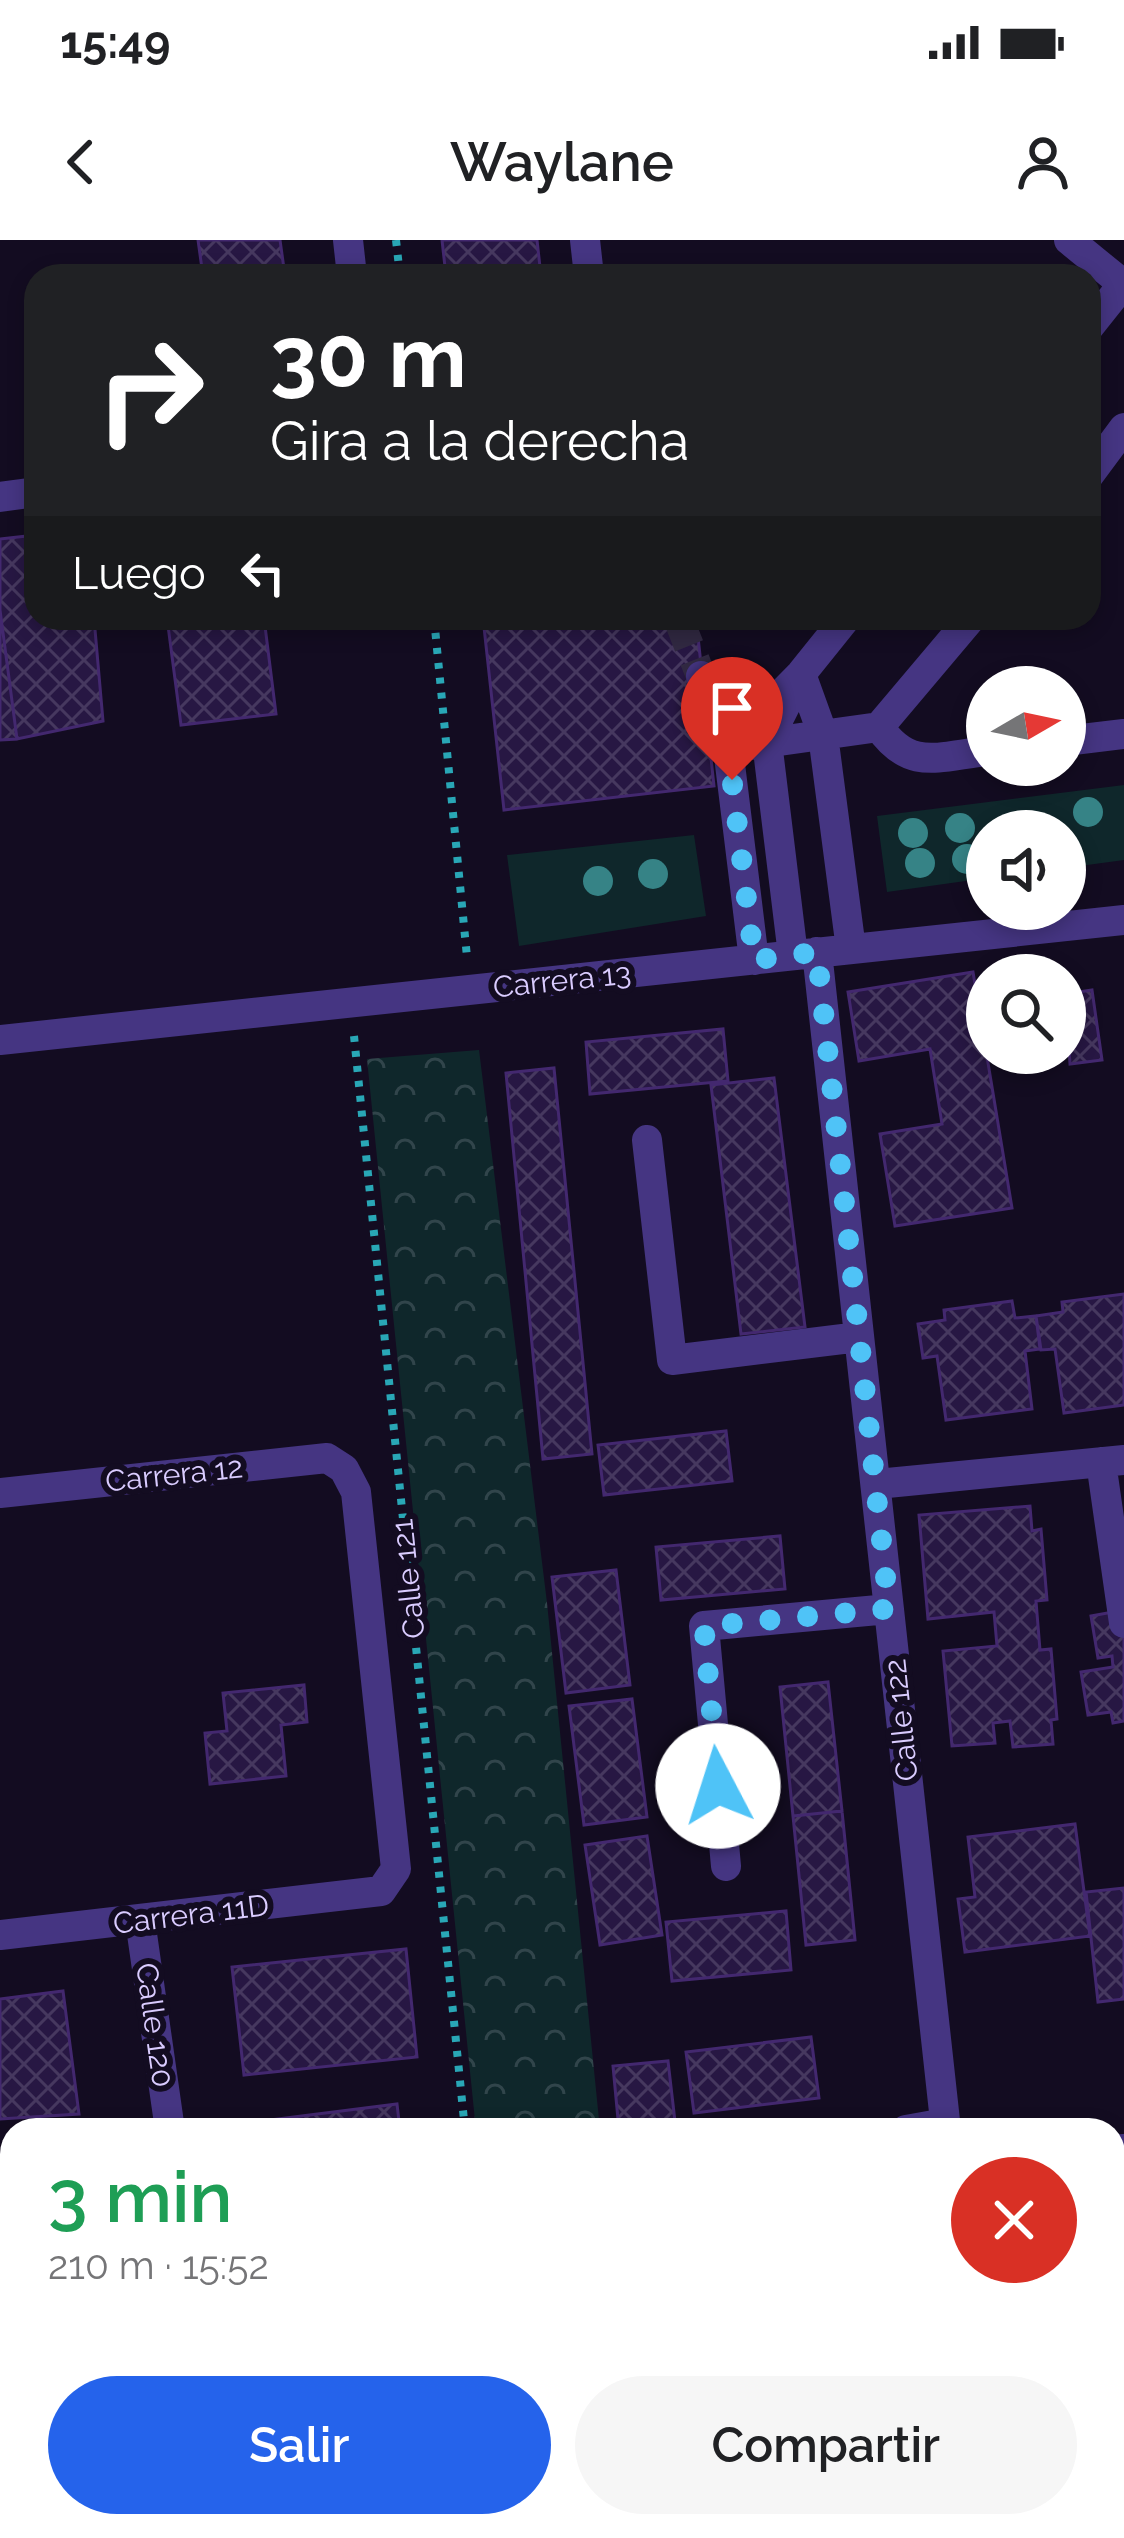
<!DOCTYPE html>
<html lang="es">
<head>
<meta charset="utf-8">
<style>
	body { margin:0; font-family:Raleway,sans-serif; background:#f6f6f6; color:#202124; height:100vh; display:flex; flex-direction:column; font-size:45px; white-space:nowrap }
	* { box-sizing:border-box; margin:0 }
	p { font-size:39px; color:#757577 }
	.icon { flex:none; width:66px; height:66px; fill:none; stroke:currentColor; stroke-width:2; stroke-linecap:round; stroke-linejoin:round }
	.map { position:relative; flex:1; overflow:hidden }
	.drawer { position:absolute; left:0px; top:1878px; width:1125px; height:420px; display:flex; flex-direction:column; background:#fff; border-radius:36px 36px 0 0; box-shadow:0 6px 18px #0003 }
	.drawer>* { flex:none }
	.banner { position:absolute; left:24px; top:24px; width:1077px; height:366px; border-radius:36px; box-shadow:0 6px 18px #0003; background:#202124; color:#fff; overflow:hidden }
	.needle { width:78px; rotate:81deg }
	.fabs { position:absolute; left:966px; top:426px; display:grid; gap:24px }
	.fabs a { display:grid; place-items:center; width:120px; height:120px; border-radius:50%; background:#fff; box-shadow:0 6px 18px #0003; font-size:60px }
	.pin { position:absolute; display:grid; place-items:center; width:102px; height:102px; color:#fff; margin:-123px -51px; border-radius:50% 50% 50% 0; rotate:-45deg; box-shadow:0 0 12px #0007 }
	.pin .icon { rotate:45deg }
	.me { position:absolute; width:132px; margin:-66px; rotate:355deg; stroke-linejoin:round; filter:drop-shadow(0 0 9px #0008) }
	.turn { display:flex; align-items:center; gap:42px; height:252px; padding:0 48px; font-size:54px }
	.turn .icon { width:156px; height:156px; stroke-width:2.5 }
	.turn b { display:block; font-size:84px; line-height:102px }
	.then { display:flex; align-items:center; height:114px; padding:0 48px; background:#0003; gap:24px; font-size:45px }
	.round { display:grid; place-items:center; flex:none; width:126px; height:126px; border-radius:63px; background:#f6f6f6 }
	.summary { display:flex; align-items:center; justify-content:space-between; height:204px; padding:0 48px }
	h1 { font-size:72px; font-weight:600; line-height:90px; color:#1e9e55 }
	.cta { display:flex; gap:24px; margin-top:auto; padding:24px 48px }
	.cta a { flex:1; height:138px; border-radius:72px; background:#2563eb; color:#fff; font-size:48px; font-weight:600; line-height:138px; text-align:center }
	.cta a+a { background:#f6f6f6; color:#202124 }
	.status { display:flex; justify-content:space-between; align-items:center; height:84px; padding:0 60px; background:#fff; direction:ltr }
	.status svg { height:33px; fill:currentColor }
	header { display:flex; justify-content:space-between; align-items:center; height:156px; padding:0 48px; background:#fff; font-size:54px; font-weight:600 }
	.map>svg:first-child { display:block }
	.grass { fill:#0f272b }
	.park { fill:url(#park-crowns) }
	.building { fill:url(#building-cross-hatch); stroke:#43286f; stroke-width:3 }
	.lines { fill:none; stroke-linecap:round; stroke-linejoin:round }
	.minor-tunnel { stroke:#312942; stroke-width:30; stroke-dasharray:30 15; stroke-linecap:butt }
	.path { stroke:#29a7b6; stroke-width:8; stroke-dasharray:6 9; stroke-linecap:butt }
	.minor { stroke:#453582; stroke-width:30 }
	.tree { fill:#368386 }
	.route { stroke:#4fc3f7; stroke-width:21; stroke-dasharray:0 37.8 }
	.labels { text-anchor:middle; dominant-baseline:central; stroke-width:12; stroke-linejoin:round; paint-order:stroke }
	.street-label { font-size:30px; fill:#daccff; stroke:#130c21 }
</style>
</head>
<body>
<div class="status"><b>15:49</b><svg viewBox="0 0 49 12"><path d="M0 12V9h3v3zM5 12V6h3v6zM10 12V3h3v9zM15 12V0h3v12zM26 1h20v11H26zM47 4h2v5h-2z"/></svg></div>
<header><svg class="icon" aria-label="back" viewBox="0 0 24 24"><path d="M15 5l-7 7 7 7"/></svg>Waylane<svg class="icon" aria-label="person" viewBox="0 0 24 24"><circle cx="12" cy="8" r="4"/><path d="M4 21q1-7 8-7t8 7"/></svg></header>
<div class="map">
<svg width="1124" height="2298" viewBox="0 0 1124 2298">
	<defs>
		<pattern id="park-crowns" width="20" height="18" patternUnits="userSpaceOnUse" patternTransform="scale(3)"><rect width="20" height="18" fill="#0f272b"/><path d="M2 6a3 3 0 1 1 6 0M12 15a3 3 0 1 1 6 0" fill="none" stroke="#31454b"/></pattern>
		<pattern id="building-cross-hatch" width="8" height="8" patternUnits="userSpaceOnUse" patternTransform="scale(3)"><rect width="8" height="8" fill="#271743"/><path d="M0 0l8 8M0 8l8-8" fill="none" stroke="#46385f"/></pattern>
	</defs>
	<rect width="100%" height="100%" fill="#130c21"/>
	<path class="grass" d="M1124,545v75l-59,8v-37h-78v47l-100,14 -10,-76z
		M694,595l12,81 -187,30 -12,-91z"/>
	<path class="park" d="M479,810l68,553 53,527h-124l-109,-1071z
		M517,2286h113l1,12h-113z"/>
	<path class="building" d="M198,0h82l5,36h-82z
		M442,0h95l4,36h-95z
		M36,295v83h58l9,103 -86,18 -17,-129v-71z
		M0,370l17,129 -17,1z
		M167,378h97l12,96 -95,11z
		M483,378h213l18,168 -210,24z
		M973,732l39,236 -117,18 -15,-92 62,-10 -12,-75 -71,12 -11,-69z
		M1092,750l10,70 -32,4 -5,-70z
		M723,789l5,52 -138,13 -4,-52z
		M554,828l38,386 -49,5 -37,-386z
		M774,838l31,249 -64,7 -30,-249z
		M1124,1054v111l-60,8 -9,-64 -14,1 -5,-34 27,-4 -1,-10z
		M1012,1061l3,17 21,-2 4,33 -15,2 7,58 -86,11 -9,-64 -14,2 -5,-34 27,-4 -1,-10z
		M726,1191l6,50 -128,14 -6,-50z
		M1030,1266l2,25 9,-2 6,71 -11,1 4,49 11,-1 6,70 -6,1 2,24 -40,3 -3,-26 -17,2 2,20 -43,3 -9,-95 54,-5 -3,-34 -66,7 -9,-104z
		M780,1296l5,53 -124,11 -5,-53z
		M616,1330l14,115 -64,8 -14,-116z
		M1124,1370v111l-11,2 -2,-11 -23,3 -7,-43 32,-5 -1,-11 -14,2 -7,-42z
		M828,1442l14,129 -49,5 -13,-129z
		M304,1445l3,37 -26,3 5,51 -76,8 -5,-51 22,-2 -4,-38z
		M632,1459l15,118 -63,8 -15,-119z
		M842,1571l13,129 -49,5 -13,-129z
		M1075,1584l15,112 -125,16 -7,-53 17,-2 -7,-60z
		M647,1596l15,99 -62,10 -15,-100z
		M1124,1648v111l-26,3 -12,-110z
		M786,1671l5,59 -119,11 -6,-59z
		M406,1709l11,108 -173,18 -12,-108z
		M63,1751l16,123 -79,5v-120z
		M811,1797l8,61 -125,15 -8,-61z
		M668,1821l8,69h-57l-6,-64z
		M397,1864l3,26h-169v-5z
		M12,1914v217l-12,1v-217z
		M1113,1938h8l3,27v224l-11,1z
		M12,2144v142h85v12h-97v-153z
		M305,2286h128l-86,12h-40z"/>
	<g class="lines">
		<path class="minor-tunnel" d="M678,378l23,58"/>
		<path class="path" d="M396,0l4,36
			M434,378l33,339
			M354,796l111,1094
			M508,2286l2,12"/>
		<path class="minor" d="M348,0l4,36
			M585,0l4,36
			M1069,0l55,45
			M1089,87l35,-44
			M1089,235l35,-47
			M0,257l36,-5
			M801,434l22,61 28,214
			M701,436l27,72 26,212
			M879,487c31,45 60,29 108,24
			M1065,501l59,-7
			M728,508l151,-21 92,-109
			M728,508l73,-74 45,-56
			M817,712l129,1178
			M793,715l-26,-213 34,-68
			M0,800l1124,-120
			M647,900l25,220 187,-23
			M1101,1222l23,161
			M877,1244l247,-24
			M0,1253l327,-35 17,11 12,23 40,377 -15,22 -381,44
			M726,1626l-22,-240 185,-17
			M140,1680l30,210
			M906,1890l39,-7
			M1113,1910l11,-1
			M1113,2244l11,-1
			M217,2286l1,12
			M988,2286l1,12"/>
	</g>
	<g class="tree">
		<circle cx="1088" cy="572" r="15"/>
		<circle cx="960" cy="588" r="15"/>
		<circle cx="913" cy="593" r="15"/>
		<circle cx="967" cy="619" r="15"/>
		<circle cx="920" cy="623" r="15"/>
		<circle cx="653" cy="634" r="15"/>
		<circle cx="598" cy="641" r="15"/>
	</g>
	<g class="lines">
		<path class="route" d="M718,1546l-14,-160 185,-17 -72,-657 -63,8 -22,-180"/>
	</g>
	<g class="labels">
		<g class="street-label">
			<text transform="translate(562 740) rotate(-6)">Carrera 13</text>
			<text transform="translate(174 1234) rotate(-6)">Carrera 12</text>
			<text transform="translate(408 1339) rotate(-96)">Calle 121</text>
			<text transform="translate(901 1480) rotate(-96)">Calle 122</text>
			<text transform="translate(191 1674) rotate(-7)">Carrera 11D</text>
			<text transform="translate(155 1785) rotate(82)">Calle 120</text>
		</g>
	</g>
</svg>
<div class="fabs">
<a><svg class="needle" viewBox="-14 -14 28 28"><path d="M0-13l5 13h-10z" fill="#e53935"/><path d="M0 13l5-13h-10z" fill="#757577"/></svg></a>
<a><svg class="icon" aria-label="sound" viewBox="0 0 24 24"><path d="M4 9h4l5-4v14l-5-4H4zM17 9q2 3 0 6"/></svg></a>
<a><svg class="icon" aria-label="search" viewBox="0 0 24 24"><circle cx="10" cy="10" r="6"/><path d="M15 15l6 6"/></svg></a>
</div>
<div class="pin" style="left:732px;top:540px;background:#d93025"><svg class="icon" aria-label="arrive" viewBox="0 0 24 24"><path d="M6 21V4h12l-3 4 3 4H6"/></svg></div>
<svg class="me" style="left:718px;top:1546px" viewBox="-20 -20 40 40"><circle r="19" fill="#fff"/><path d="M0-13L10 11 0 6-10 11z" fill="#4fc3f7"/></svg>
<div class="banner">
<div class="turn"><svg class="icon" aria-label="right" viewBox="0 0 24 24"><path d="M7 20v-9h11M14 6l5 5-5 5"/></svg><div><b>30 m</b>Gira a la derecha</div></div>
<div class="then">Luego<svg class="icon" aria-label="left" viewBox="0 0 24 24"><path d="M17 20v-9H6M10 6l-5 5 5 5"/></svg></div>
</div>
<section class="drawer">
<div class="summary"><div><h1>3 min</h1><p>210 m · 15:52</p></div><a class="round" style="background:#d93025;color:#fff"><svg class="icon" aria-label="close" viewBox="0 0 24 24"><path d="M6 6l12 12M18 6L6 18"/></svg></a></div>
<div class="cta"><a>Salir</a><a>Compartir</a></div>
</section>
</div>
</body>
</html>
